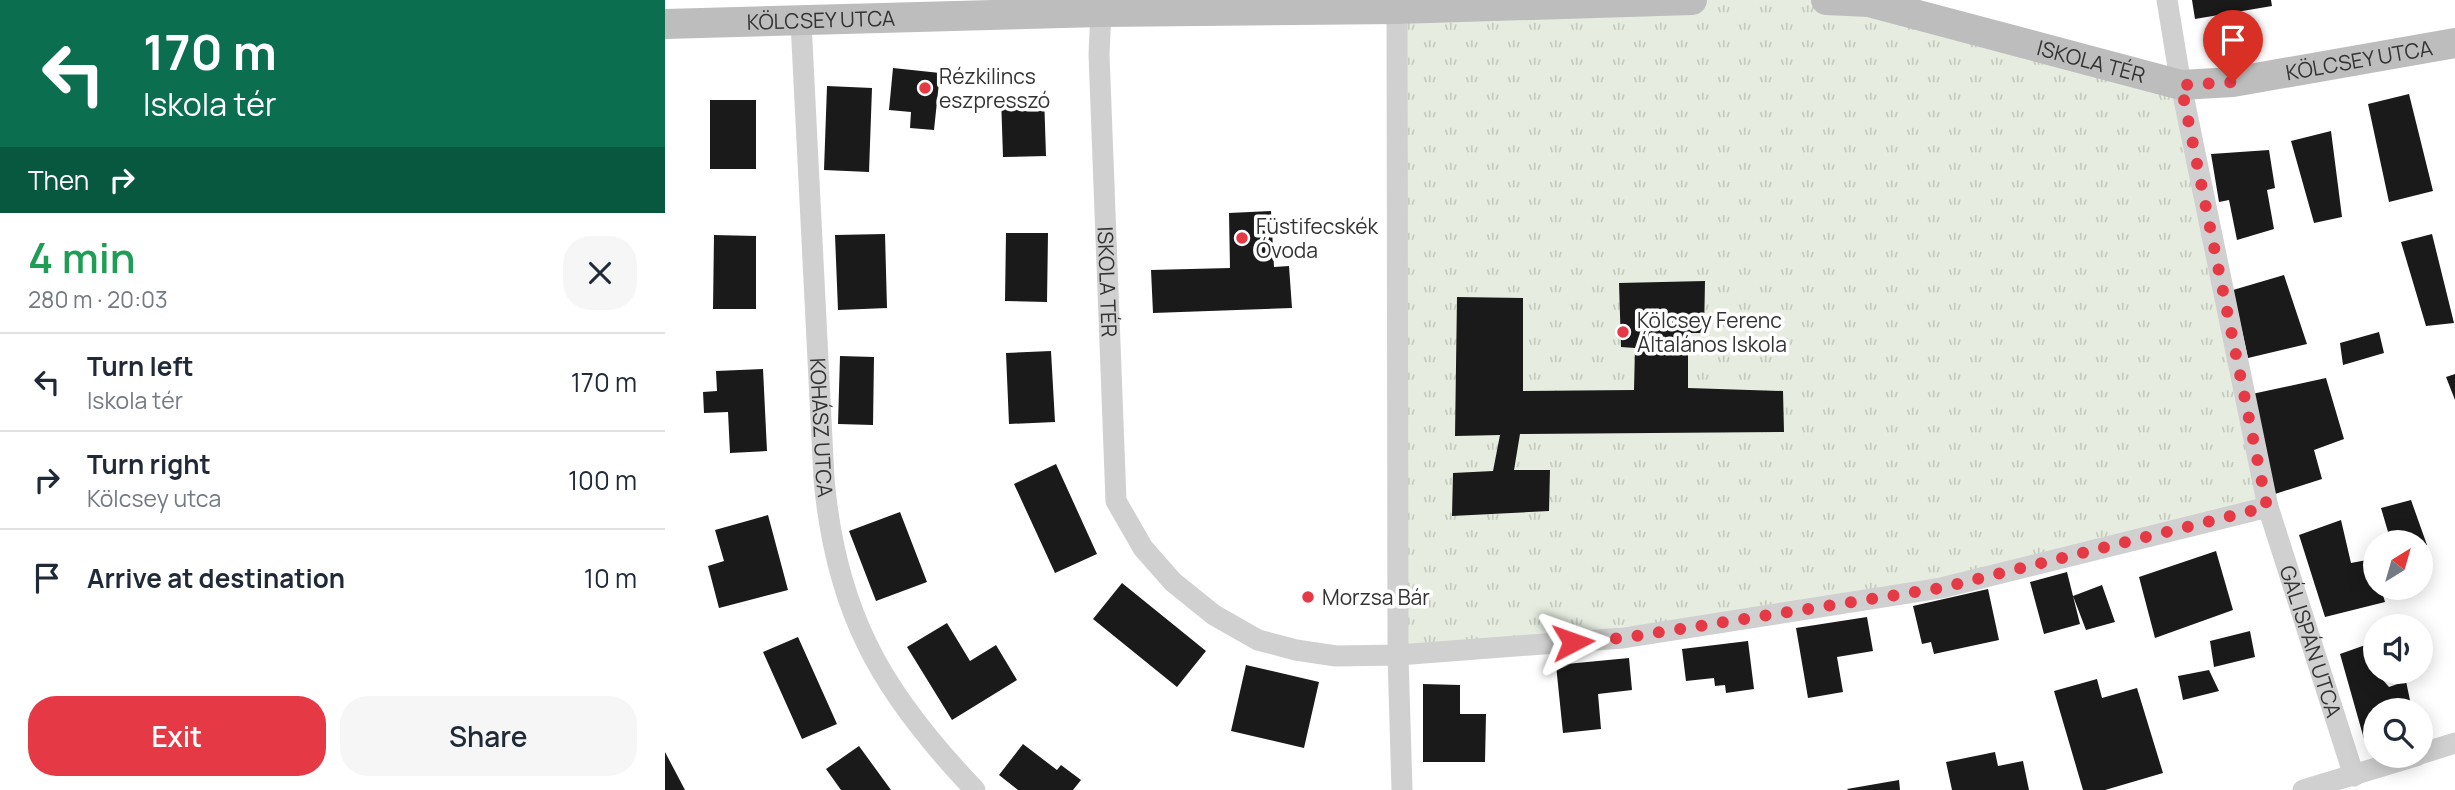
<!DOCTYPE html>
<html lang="en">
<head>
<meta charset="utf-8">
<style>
	body { margin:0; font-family:Manrope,sans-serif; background:#f6f6f7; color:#1f2937; height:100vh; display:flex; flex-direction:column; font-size:26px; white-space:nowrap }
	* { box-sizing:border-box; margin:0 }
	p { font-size:23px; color:#747a83 }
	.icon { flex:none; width:38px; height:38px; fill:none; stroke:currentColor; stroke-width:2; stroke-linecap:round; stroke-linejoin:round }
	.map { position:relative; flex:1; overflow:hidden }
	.drawer { display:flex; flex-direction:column; background:#fff; width:665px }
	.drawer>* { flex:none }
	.guide { background:#0b6e4f; color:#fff; overflow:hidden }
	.needle { width:46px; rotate:37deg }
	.controls { position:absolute; left:1698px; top:530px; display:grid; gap:14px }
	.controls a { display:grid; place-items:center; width:70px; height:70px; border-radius:50%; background:#fff; box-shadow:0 4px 18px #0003; font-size:35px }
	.pin { position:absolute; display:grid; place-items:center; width:60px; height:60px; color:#fff; margin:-72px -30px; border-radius:50% 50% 50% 0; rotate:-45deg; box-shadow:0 0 7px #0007 }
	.pin .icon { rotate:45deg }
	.me { position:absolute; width:77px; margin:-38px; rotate:86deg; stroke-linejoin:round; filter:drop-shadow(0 0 5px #0008) }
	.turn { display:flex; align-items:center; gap:24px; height:147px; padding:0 28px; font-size:32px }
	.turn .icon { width:91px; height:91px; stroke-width:2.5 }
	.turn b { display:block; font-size:49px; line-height:60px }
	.then { display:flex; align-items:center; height:66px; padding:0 28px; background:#0003; gap:14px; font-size:26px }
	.round { display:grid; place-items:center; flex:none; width:74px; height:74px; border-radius:28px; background:#f6f6f7 }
	.head { display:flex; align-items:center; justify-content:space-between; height:119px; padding:0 28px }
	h1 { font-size:42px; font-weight:600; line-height:52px; color:#1e9e55 }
	.button { display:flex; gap:14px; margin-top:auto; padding:14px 28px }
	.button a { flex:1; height:80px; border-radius:28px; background:#e63946; color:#fff; font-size:28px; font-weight:600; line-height:80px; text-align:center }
	.button a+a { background:#f6f6f7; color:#1f2937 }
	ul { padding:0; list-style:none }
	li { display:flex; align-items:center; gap:21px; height:98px; padding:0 28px; border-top:2px solid #e0e1e3 }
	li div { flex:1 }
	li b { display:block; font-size:26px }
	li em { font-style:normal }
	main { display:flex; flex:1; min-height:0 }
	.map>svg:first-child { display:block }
	.park { fill:url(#park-tufts) }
	.building { fill:#1a1a1a }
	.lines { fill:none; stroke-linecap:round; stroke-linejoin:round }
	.street { stroke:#d0d0d0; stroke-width:21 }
	.secondary { stroke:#bdbdbd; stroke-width:30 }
	.route { stroke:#e63946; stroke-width:12; stroke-dasharray:0 21.6 }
	.poi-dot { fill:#e63946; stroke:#fff; stroke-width:2.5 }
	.labels { text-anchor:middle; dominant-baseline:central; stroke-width:7; stroke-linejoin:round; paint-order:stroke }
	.street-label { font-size:21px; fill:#333; stroke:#fff }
	.poi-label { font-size:21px; fill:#333; stroke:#fff; text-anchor:start }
</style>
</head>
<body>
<main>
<section class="drawer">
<div class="guide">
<div class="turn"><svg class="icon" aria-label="left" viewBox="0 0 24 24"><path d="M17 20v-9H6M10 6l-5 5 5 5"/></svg><div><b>170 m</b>Iskola tér</div></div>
<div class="then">Then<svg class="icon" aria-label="right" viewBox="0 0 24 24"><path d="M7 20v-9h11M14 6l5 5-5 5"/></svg></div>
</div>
<div class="head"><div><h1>4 min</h1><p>280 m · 20:03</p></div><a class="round"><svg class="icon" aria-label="close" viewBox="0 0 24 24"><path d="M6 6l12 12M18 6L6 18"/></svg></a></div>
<ul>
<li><svg class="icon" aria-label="left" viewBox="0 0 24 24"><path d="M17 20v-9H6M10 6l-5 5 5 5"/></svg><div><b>Turn left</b><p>Iskola tér</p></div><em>170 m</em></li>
<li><svg class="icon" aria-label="right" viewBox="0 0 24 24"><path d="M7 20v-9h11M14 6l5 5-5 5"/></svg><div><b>Turn right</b><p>Kölcsey utca</p></div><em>100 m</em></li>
<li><svg class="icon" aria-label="arrive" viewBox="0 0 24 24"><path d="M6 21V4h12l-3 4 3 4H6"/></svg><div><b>Arrive at destination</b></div><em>10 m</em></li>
</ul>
<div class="button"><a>Exit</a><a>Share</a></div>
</section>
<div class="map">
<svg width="1790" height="790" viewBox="0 0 1790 790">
	<defs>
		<pattern id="park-tufts" width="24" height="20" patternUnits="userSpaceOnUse" patternTransform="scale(1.75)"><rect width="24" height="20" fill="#e6ecdf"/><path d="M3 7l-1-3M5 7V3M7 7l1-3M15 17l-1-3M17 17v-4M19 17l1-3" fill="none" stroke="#c6cbc0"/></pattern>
	</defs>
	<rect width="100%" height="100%" fill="#fff"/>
	<path class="park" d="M1027,0h134l355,85 87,422 -327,81 -543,67 -1,-646z"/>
	<path class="building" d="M1527,0h79l1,6 -77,13z
		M228,68l47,5 -6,57 -24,-2 1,-16 -22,-2z
		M162,86l45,2 -3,84 -45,-2z
		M1744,94l24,97 -44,11 -21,-98z
		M379,95l2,61 -43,1 -2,-60z
		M45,100h46v69h-46z
		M1666,131l11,86 -28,6 -23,-82z
		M1604,150l6,38 -8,2 7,39 -37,11 -8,-40 -10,2 -8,-48z
		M606,211l3,56 15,-1 3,42 -139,5 -2,-43 79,-2 -1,-55z
		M341,233h42l-1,69 -42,-1z
		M220,234l2,74 -49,2 -3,-75z
		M1767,234l22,89 -28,3 -25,-84z
		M49,235l42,1v73h-43z
		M1619,275l23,69 -59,14 -15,-68z
		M1040,281l-1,52h-16v55l95,3 1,41 -264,2 -6,36h36l-1,41 -97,5 1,-43 40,-2 7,-36 -45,1 2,-139 66,1v93l111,-1 1,-42 -14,-1 -2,-64z
		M1714,332l5,21 -41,12 -3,-22z
		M386,351l4,71 -46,2 -3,-71z
		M175,356l34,1 -1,68 -35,-1z
		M98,369l4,82 -37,2 -2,-41 -24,1 -1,-21 14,-1 -1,-20z
		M1790,374v26l-9,-23z
		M1661,378l18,61 -30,11 8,29 -47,15 -23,-100z
		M391,464l41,90 -42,19 -41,-89z
		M1746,500l16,45 -7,2v-5h-29l-10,-34z
		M235,512l27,70 -51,19 -27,-70z
		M103,515l20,75 -69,18 -11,-42 16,-5 -9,-31z
		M1676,520l10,43 21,-4 3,10v19h6l4,14 -60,15 -26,-82z
		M1551,551l17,59 -78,28 -16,-61z
		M1402,572l13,52 -36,10 -14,-52z
		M457,583l84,68 -29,36 -84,-68z
		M1437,585l13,37 -29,8 -13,-34z
		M1323,589l11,51 -65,14 -3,-12 -9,2 -9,-38z
		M1202,617l6,34 -36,6 6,35 -35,6 -12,-70z
		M282,623l23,38 26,-16 21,35 -65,40 -45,-73z
		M1585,631l5,26 -41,10 -4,-26z
		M133,637l39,87 -35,15 -39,-87z
		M1083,641l6,48 -28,4 -1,-8 -10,1 -1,-8 -28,3 -4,-32z
		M1706,643l4,12v17h5l2,7 7,8 17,-6 6,29h-37v26l-11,3 -24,-85z
		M964,658l3,32 -34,4 3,35 -38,4 -7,-68z
		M581,665l73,17 -15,66 -73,-17z
		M1544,670l10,21 -36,9 -5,-24z
		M1432,679l5,19 35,-10 26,85 -58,17h-22l-29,-99z
		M758,684l37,1v29h26l-1,48h-62z
		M358,744l34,26 4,-5 20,15 -8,10h-55l-19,-15z
		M194,746l32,44h-50l-15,-21z
		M0,752l20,38h-20z
		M1330,752l3,14 25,-5 6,29h-77l-6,-28z
		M1234,780l1,10h-52l-1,-1z"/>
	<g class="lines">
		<g class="street">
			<path d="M732,0l1,655 4,135"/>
			<path id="s1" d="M1502,0l14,85 87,422 86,269"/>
			<path id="s2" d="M436,12l-2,42 17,447 27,47 30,34 41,33 44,25 38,10 40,6 62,-1 225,-17 318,-50 327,-81"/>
			<path id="s3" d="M136,22l23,457c5,56 18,114 43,165 26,54 67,103 108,146"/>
			<path d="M1755,754l35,-11"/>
			<path d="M1638,790l113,-34"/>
		</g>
		<g class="secondary">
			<path id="s4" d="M1161,0l43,2 312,83 52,-3 222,-39"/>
			<path id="s5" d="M0,24l436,-12 296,-3 295,-9"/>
		</g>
	</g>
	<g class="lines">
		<path class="route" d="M908,642l50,-4 318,-50 326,-81 -86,-422 52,-3"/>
	</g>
	<g class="poi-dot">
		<circle cx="260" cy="88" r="7"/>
		<circle cx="577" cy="238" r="7"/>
		<circle cx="958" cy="332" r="7"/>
		<circle cx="643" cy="597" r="7"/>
	</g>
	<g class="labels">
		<g class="street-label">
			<text stroke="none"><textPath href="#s5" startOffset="156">KÖLCSEY UTCA</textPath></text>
			<text stroke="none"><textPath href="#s4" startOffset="546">KÖLCSEY UTCA</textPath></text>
			<text stroke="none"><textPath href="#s4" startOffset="273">ISKOLA TÉR</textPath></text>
			<text stroke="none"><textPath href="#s2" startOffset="270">ISKOLA TÉR</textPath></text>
			<text stroke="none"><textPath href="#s3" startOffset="406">KOHÁSZ UTCA</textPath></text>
			<text stroke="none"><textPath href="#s1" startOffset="658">GÁL ISPÁN UTCA</textPath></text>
		</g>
		<g class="poi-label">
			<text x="274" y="76">Rézkilincs<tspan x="274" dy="24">eszpresszó</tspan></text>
			<text x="591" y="226">Füstifecskék<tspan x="591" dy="24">Óvoda</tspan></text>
			<text x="972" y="320">Kölcsey Ferenc<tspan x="972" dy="24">Általános Iskola</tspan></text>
			<text x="657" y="597">Morzsa Bár</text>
		</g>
	</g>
</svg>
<div class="controls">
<a><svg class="needle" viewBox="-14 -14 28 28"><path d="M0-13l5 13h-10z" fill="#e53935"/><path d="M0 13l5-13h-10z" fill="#747a83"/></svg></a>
<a><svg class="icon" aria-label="sound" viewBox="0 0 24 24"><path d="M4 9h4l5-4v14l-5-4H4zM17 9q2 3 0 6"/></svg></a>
<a><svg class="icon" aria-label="search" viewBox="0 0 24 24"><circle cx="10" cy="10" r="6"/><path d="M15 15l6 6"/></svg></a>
</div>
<div class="pin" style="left:1568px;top:82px;background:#d93025"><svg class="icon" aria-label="arrive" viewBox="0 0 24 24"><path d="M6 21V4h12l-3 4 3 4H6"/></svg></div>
<svg class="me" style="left:908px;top:642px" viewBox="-20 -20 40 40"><path d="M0-17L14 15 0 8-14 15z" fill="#e63946" stroke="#fff" stroke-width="4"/></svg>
</div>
</main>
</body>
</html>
